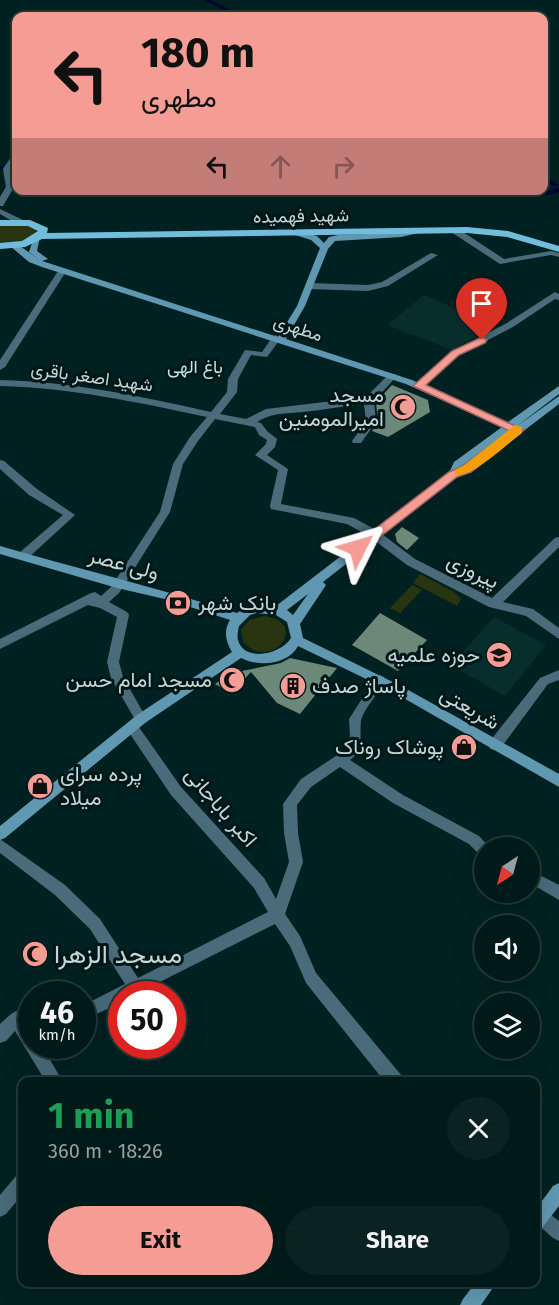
<!DOCTYPE html>
<html lang="en">
<head>
<meta charset="utf-8">
<style>
	body { margin:0; font-family:"Fira Sans",Vazirmatn,sans-serif; background:#0a2222; color:#f1f3f6; height:100vh; display:flex; flex-direction:column; font-size:22px; white-space:nowrap }
	* { box-sizing:border-box; margin:0 }
	p { font-size:20px; color:#95a0a2 }
	.icon { flex:none; width:33px; height:33px; fill:none; stroke:currentColor; stroke-width:2; stroke-linecap:round; stroke-linejoin:round }
	.map { position:relative; flex:1; overflow:hidden }
	.details { position:absolute; left:18px; top:1077px; width:522px; height:210px; display:flex; flex-direction:column; background:#001919; border-radius:12px; box-shadow:0 6px 24px #0002,0 0 0 2px #223838 }
	.details>* { flex:none }
	.top-card { position:absolute; left:12px; top:12px; width:536px; height:183px; border-radius:12px; box-shadow:0 6px 24px #0002,0 0 0 2px #223838; background:#f59c95; color:#111; overflow:hidden }
	.needle { width:39px; rotate:216deg }
	.fabs { position:absolute; left:474px; top:837px; display:grid; gap:12px }
	.fabs a { display:grid; place-items:center; width:66px; height:66px; border-radius:50%; background:#001919; box-shadow:0 6px 24px #0002,0 0 0 2px #223838; font-size:30px }
	.speed { position:absolute; left:18px; top:981px; display:flex; gap:12px; font-size:30px; font-weight:700; text-align:center }
	.speed>* { display:grid; place-content:center; width:78px; height:78px; border-radius:50%; background:#001919; box-shadow:0 6px 24px #0002,0 0 0 2px #223838; line-height:1 }
	.speed small { font-size:15px; font-weight:400 }
	.speed .limit { border:9px solid #d22; background:#fff; color:#111 }
	.pin { position:absolute; display:grid; place-items:center; width:51px; height:51px; color:#fff; margin:-62px -26px; border-radius:50% 50% 50% 0; rotate:-45deg; box-shadow:0 0 6px #0007 }
	.pin .icon { rotate:45deg }
	.me { position:absolute; width:66px; margin:-33px; rotate:50deg; stroke-linejoin:round; filter:drop-shadow(0 0 4px #0008) }
	.turn { display:flex; align-items:center; gap:21px; height:126px; padding:0 30px; font-size:27px }
	.turn .icon { width:78px; height:78px; stroke-width:2.5 }
	.turn b { display:block; font-size:42px; line-height:51px }
	.lanes { display:flex; align-items:center; height:57px; padding:0 30px; background:#0003; justify-content:center; gap:30px; direction:ltr }
	.lanes .off { opacity:.35 }
	.round { display:grid; place-items:center; flex:none; width:63px; height:63px; border-radius:32px; background:#0a2222 }
	.summary { display:flex; align-items:center; justify-content:space-between; height:102px; padding:0 30px }
	h1 { font-size:36px; font-weight:700; line-height:45px; color:#1e9e55 }
	.button { display:flex; gap:12px; margin-top:auto; padding:12px 30px }
	.button a { flex:1; height:69px; border-radius:36px; background:#f59c95; color:#111; font-size:24px; font-weight:700; line-height:69px; text-align:center }
	.button a+a { background:#0a2222; color:#f1f3f6 }
	.map>svg:first-child { display:block }
	.built { fill:#082d2d }
	.green { fill:#283510 }
	.lines { fill:none; stroke-linecap:round; stroke-linejoin:round }
	.canal { fill:#000236; fill-rule:evenodd }
	.building { fill:#6b8878 }
	.street { fill:#496b7a; fill-rule:evenodd }
	.secondary { fill:#6098b1; fill-rule:evenodd }
	.primary { fill:#72bcdc; fill-rule:evenodd }
	.route { fill:#f59c95; stroke:#9f6561; stroke-width:1.5 }
	.slow { fill:#f59e0b }
	.labels { text-anchor:middle; dominant-baseline:central; stroke-width:6; stroke-linejoin:round; paint-order:stroke }
	.far-street-label { font-size:18px; fill:#c4d7d6; stroke:#001717 }
	.far-neighbourhood-label { font-size:18px; fill:#bce4e2; stroke:#001717 }
	.poi-label { font-size:21px; fill:#c4d7d6; stroke:#001717; text-anchor:end }
	.street-label { font-size:21px; fill:#c4d7d6; stroke:#001717 }
	.near-poi-label { font-size:26px; fill:#c4d7d6; stroke:#001717; text-anchor:start }
</style>
</head>
<body>
<div class="map">
<svg width="559" height="1305" viewBox="0 0 559 1305">
	<rect width="100%" height="100%" fill="#002121"/>
	<path class="built" d="M424,295l39,17 31,15 -42,23 -65,-25z
		M494,617l52,28 -41,51 -54,-31z"/>
	<path class="green" d="M25,224l17,6 -17,12 -25,2v-19z
		M420,574l34,18 7,7 -4,7 -44,-23z
		M412,585l10,5 -22,23 -10,-5z
		M264,616c47,6 8,57 -21,26l-2,-12 8,-10z"/>
	<g class="lines">
		<path class="canal" d="M204,0h7l31,16h-6z
			M0,166l3,1v2l-3,1z
			M16,166v4l-3,-1v-2z
			M543,176l15,8 1,1 -5,1 -11,-5z
			M559,188v4l-18,4 -53,-6 53,2z"/>
	</g>
	<path class="building" d="M392,385l36,15 2,12 -42,25 -16,-6 6,-9 -2,-20z
		M402,527l17,11 -12,12 -10,-8 -2,-8z
		M380,613l47,27 -29,31 -46,-26z
		M290,658l47,10 -37,46 -23,-11 -26,-31 -20,21 -16,-9 22,-16 5,3 39,-8z"/>
	<g class="lines">
		<path class="street" d="M13,154h3v7l-5,8 3,18 -11,19h-3v-9l6,-10 -3,-18z
			M0,209l23,11 1,2 -7,2 -17,-10z
			M451,228h6l47,31 47,-8 8,2v4l-8,-2 -51,9 -49,-32z
			M431,253l7,2 -50,31 -20,5 -59,-2 -4,-3 4,-3 59,2 14,-3z
			M60,268l7,2 -62,97 -5,3v-10z
			M555,292l4,2v6l-4,-1 -42,28 -54,28 -37,33h-6v-4l37,-33 54,-28z
			M276,335l5,3 -14,19 -16,-2 -13,24 -1,13 -17,22 26,5 20,-10 100,-12 23,-23h6l2,2 -23,25 2,21 -15,21h-8l-1,-2 14,-19 -2,-18c-20,2 -41,6 -61,8 -19,2 -29,0 -46,10l4,1 6,8 10,8 -2,8 -8,8 21,14 -7,35 73,14 24,13 37,28 77,39 63,-60 4,-1v10l-56,55 30,7 26,19v11l-33,-23 -37,-9 -82,-42 -37,-28 -23,-13 -76,-15 -1,-3 8,-36 -23,-15 11,-11 1,-4 -8,-5 -4,-8 -40,-8 -17,22 -15,23 -13,48 -51,81 -10,9 18,10 2,3 -10,47 4,15 24,42 -2,4 -4,1 -4,-1 -26,-45 -4,-16 10,-45 -17,-9 -12,-3 -88,44v-10l91,-46 4,-1 6,4 10,-9 49,-75 13,-48 17,-27 17,-20c-71,-15 -135,-29 -207,-31v-6c74,2 139,16 211,32l16,-20 1,-13 17,-29 17,2 11,-16z
			M0,460l4,1 33,28 38,26 -48,44 -4,1 -6,-4 2,-3 44,-38 -34,-20 -29,-26z
			M559,670v10l-11,4 -48,65 -5,1 -5,-1 -1,-4 1,-4 50,-63z
			M380,675l4,2 2,3c-6,11 -23,30 -25,41 -2,14 4,29 -11,39l53,35 76,41 11,12h-6v8l-5,-2 -10,-10 -76,-41 -53,-36 -29,20 -14,18 1,28 5,29 -18,52 15,22 16,37 86,103 2,6h-19l-79,-99 -16,-37 -15,-22 -139,70h-14v8l-40,19v-15l43,-22 -35,-55 -35,-34 -55,-42v-14l65,46 35,34 38,59 130,-66 -14,-24 -83,-93 -43,-64 -2,-4 2,-4 4,-1 4,1 45,64 83,91 12,21 13,-37 -5,-29 -1,-29 18,-25 44,-29 5,-14 -1,-17 27,-42z
			M530,870l29,15v15l-29,-17z
			M16,1011c14,6 16,21 16,35h10l21,36h-17l-31,-51 -9,10 -6,2v-19l11,-10z
			M22,1174v21l-16,19 -6,3v-22l16,-19z
			M540,1207l19,14v20l-6,-3 -17,-15v-14z"/>
		<path class="secondary" d="M420,228h3v4l-22,5 -66,4 -7,8 -23,57 -19,33 126,41 96,42 51,-36v8l-42,32 42,-30v8l-88,67 -14,6 -134,105 3,3 -26,39 3,14 98,48 158,88v13l-166,-95 -95,-46c-10,19 -40,21 -57,12l-96,65 -140,115 -5,2v-14l137,-111 95,-63c-6,-10 -9,-21 -2,-32l-61,-20 -52,-12 -117,-34v-8c79,23 159,42 237,67 11,-9 25,-9 39,-7l173,-133 5,-11 48,-35 -96,-43 -364,-117 -13,-5 -19,-16 7,-2 23,16 -11,-8 5,-15h6l-3,14 11,8 -6,2 236,76 19,-31 23,-58 -9,-8 -19,-6v-4l25,6 7,7 5,-6 9,-2 63,-2zM510,430l1,1 -49,36v-1zM308,594l-15,21 -6,-5zM257,613l19,2 11,7 4,16c-9,16 -47,25 -53,2 -1,-3 0,-10 1,-14l11,-11z
			M559,1183v23l-17,22 -6,2v-21l17,-23z
			M476,1282h21l-16,23h-21l3,-6z"/>
		<path class="primary" d="M0,220h30l18,8 -1,5 420,-6 41,4 51,15v6l-52,-15 -40,-4 -425,6 -17,8 -25,2v-6l22,-2 16,-10 -10,-5h-28z"/>
	</g>
	<path class="route" d="M482,337l5,3 -2,3 -26,12 -33,30 98,45 -53,42 -14,5 -95,74h-8l-2,-3 2,-3 95,-73 14,-6 47,-35 -97,-45 39,-35z"/>
	<path class="slow" d="M515,425l7,2v6c-14,10 -51,46 -67,42v-5l8,-4z"/>
	<defs>
		<g id="mosque-disc" transform="scale(1.35)"><circle r="9.5" fill="#f59c95" stroke="#001717"/><path d="M3.5-4.9A6 6 0 1 0 3.5 4.9A5 5 0 1 1 3.5-4.9Z" fill="#111"/></g>
		<g id="bank-disc" transform="scale(1.35)"><circle r="9.5" fill="#f59c95" stroke="#001717"/><path d="M-6-4H6V4H-6ZM0-2.3a2.3 2.3 0 1 0 0 4.6a2.3 2.3 0 1 0 0-4.6Z" fill="#111"/></g>
		<g id="university-disc" transform="scale(1.35)"><circle r="9.5" fill="#f59c95" stroke="#001717"/><path d="M0-5L7-2L0 1L-7-2ZM-4 1L0 2.5L4 1V4Q0 6-4 4Z" fill="#111"/></g>
		<g id="building-disc" transform="scale(1.35)"><circle r="9.5" fill="#f59c95" stroke="#001717"/><path d="M-4-6H4V6H1V3H-1V6H-4ZM-2.5-4.3h1.7v1.8h-1.7ZM.8-4.3h1.7v1.8H.8ZM-2.5-1h1.7V.8h-1.7ZM.8-1h1.7V.8H.8Z" fill="#111"/></g>
		<g id="shop-disc" transform="scale(1.35)"><circle r="9.5" fill="#f59c95" stroke="#001717"/><path d="M-5-2.5h2.3a2.7 3.5 0 0 1 5.4 0H5L5.5 6h-11ZM-1.5-2.5h3a1.5 2.3 0 0 0-3 0Z" fill="#111"/></g>
	</defs>
	<g fill-rule="evenodd">
		<use href="#mosque-disc" x="403" y="407"/>
		<use href="#bank-disc" x="178" y="603"/>
		<use href="#university-disc" x="499" y="655"/>
		<use href="#mosque-disc" x="232" y="680"/>
		<use href="#building-disc" x="293" y="686"/>
		<use href="#shop-disc" x="464" y="747"/>
		<use href="#shop-disc" x="40" y="786"/>
		<use href="#mosque-disc" x="35" y="954"/>
	</g>
	<g class="labels">
		<g class="far-street-label">
			<text transform="translate(301 216) rotate(-1)">شهید فهمیده</text>
			<text transform="translate(298 328) rotate(18)">مطهری</text>
			<text transform="translate(92 377) rotate(8)">شهید اصغر باقری</text>
		</g>
		<g class="far-neighbourhood-label">
			<text x="195" y="367">باغ الهی</text>
		</g>
		<g class="poi-label">
			<text x="384" y="395">مسجد<tspan x="384" dy="24">امیرالمومنین</tspan></text>
			<text x="198" y="603" text-anchor="start">بانک شهر</text>
			<text x="480" y="655">حوزه علمیه</text>
			<text x="212" y="680">مسجد امام حسن</text>
			<text x="312" y="686" text-anchor="start">پاساژ صدف</text>
			<text x="444" y="747">پوشاک روناک</text>
			<text x="60" y="774" text-anchor="start">پرده سرای<tspan x="60" dy="24">میلاد</tspan></text>
		</g>
		<g class="street-label">
			<text transform="translate(124 564) rotate(15)">ولی عصر</text>
			<text transform="translate(473 571) rotate(26)">پیروزی</text>
			<text transform="translate(470 708) rotate(30)">شریعتی</text>
			<text transform="translate(221 807) rotate(49)">اکبر باباجانی</text>
		</g>
		<g class="near-poi-label">
			<text x="54" y="954">مسجد الزهرا</text>
		</g>
	</g>
</svg>
<div class="fabs">
<a><svg class="needle" viewBox="-14 -14 28 28"><path d="M0-13l5 13h-10z" fill="#e53935"/><path d="M0 13l5-13h-10z" fill="#95a0a2"/></svg></a>
<a><svg class="icon" aria-label="sound" viewBox="0 0 24 24"><path d="M4 9h4l5-4v14l-5-4H4zM17 9q2 3 0 6"/></svg></a>
<a><svg class="icon" aria-label="layers" viewBox="0 0 24 24"><path d="M12 4l9 5-9 5-9-5zM3 14l9 5 9-5"/></svg></a>
</div>
<div class="speed"><div>46<small>km/h</small></div><div class="limit">50</div></div>
<div class="pin" style="left:482px;top:340px;background:#d93025"><svg class="icon" aria-label="arrive" viewBox="0 0 24 24"><path d="M6 21V4h12l-3 4 3 4H6"/></svg></div>
<svg class="me" style="left:358px;top:548px" viewBox="-20 -20 40 40"><path d="M0-17L14 15 0 8-14 15z" fill="#f59c95" stroke="#fff" stroke-width="4"/></svg>
<div class="top-card">
<div class="turn"><svg class="icon" aria-label="left" viewBox="0 0 24 24"><path d="M17 20v-9H6M10 6l-5 5 5 5"/></svg><div><b>180 m</b>مطهری</div></div>
<div class="lanes"><svg class="icon" aria-label="left" viewBox="0 0 24 24"><path d="M17 20v-9H6M10 6l-5 5 5 5"/></svg><svg class="icon off" aria-label="ahead" viewBox="0 0 24 24"><path d="M12 20V5M6 11l6-6 6 6"/></svg><svg class="icon off" aria-label="right" viewBox="0 0 24 24"><path d="M7 20v-9h11M14 6l5 5-5 5"/></svg></div>
</div>
<section class="details">
<div class="summary"><div><h1>1 min</h1><p>360 m · 18:26</p></div><a class="round"><svg class="icon" aria-label="close" viewBox="0 0 24 24"><path d="M6 6l12 12M18 6L6 18"/></svg></a></div>
<div class="button"><a>Exit</a><a>Share</a></div>
</section>
</div>
</body>
</html>
